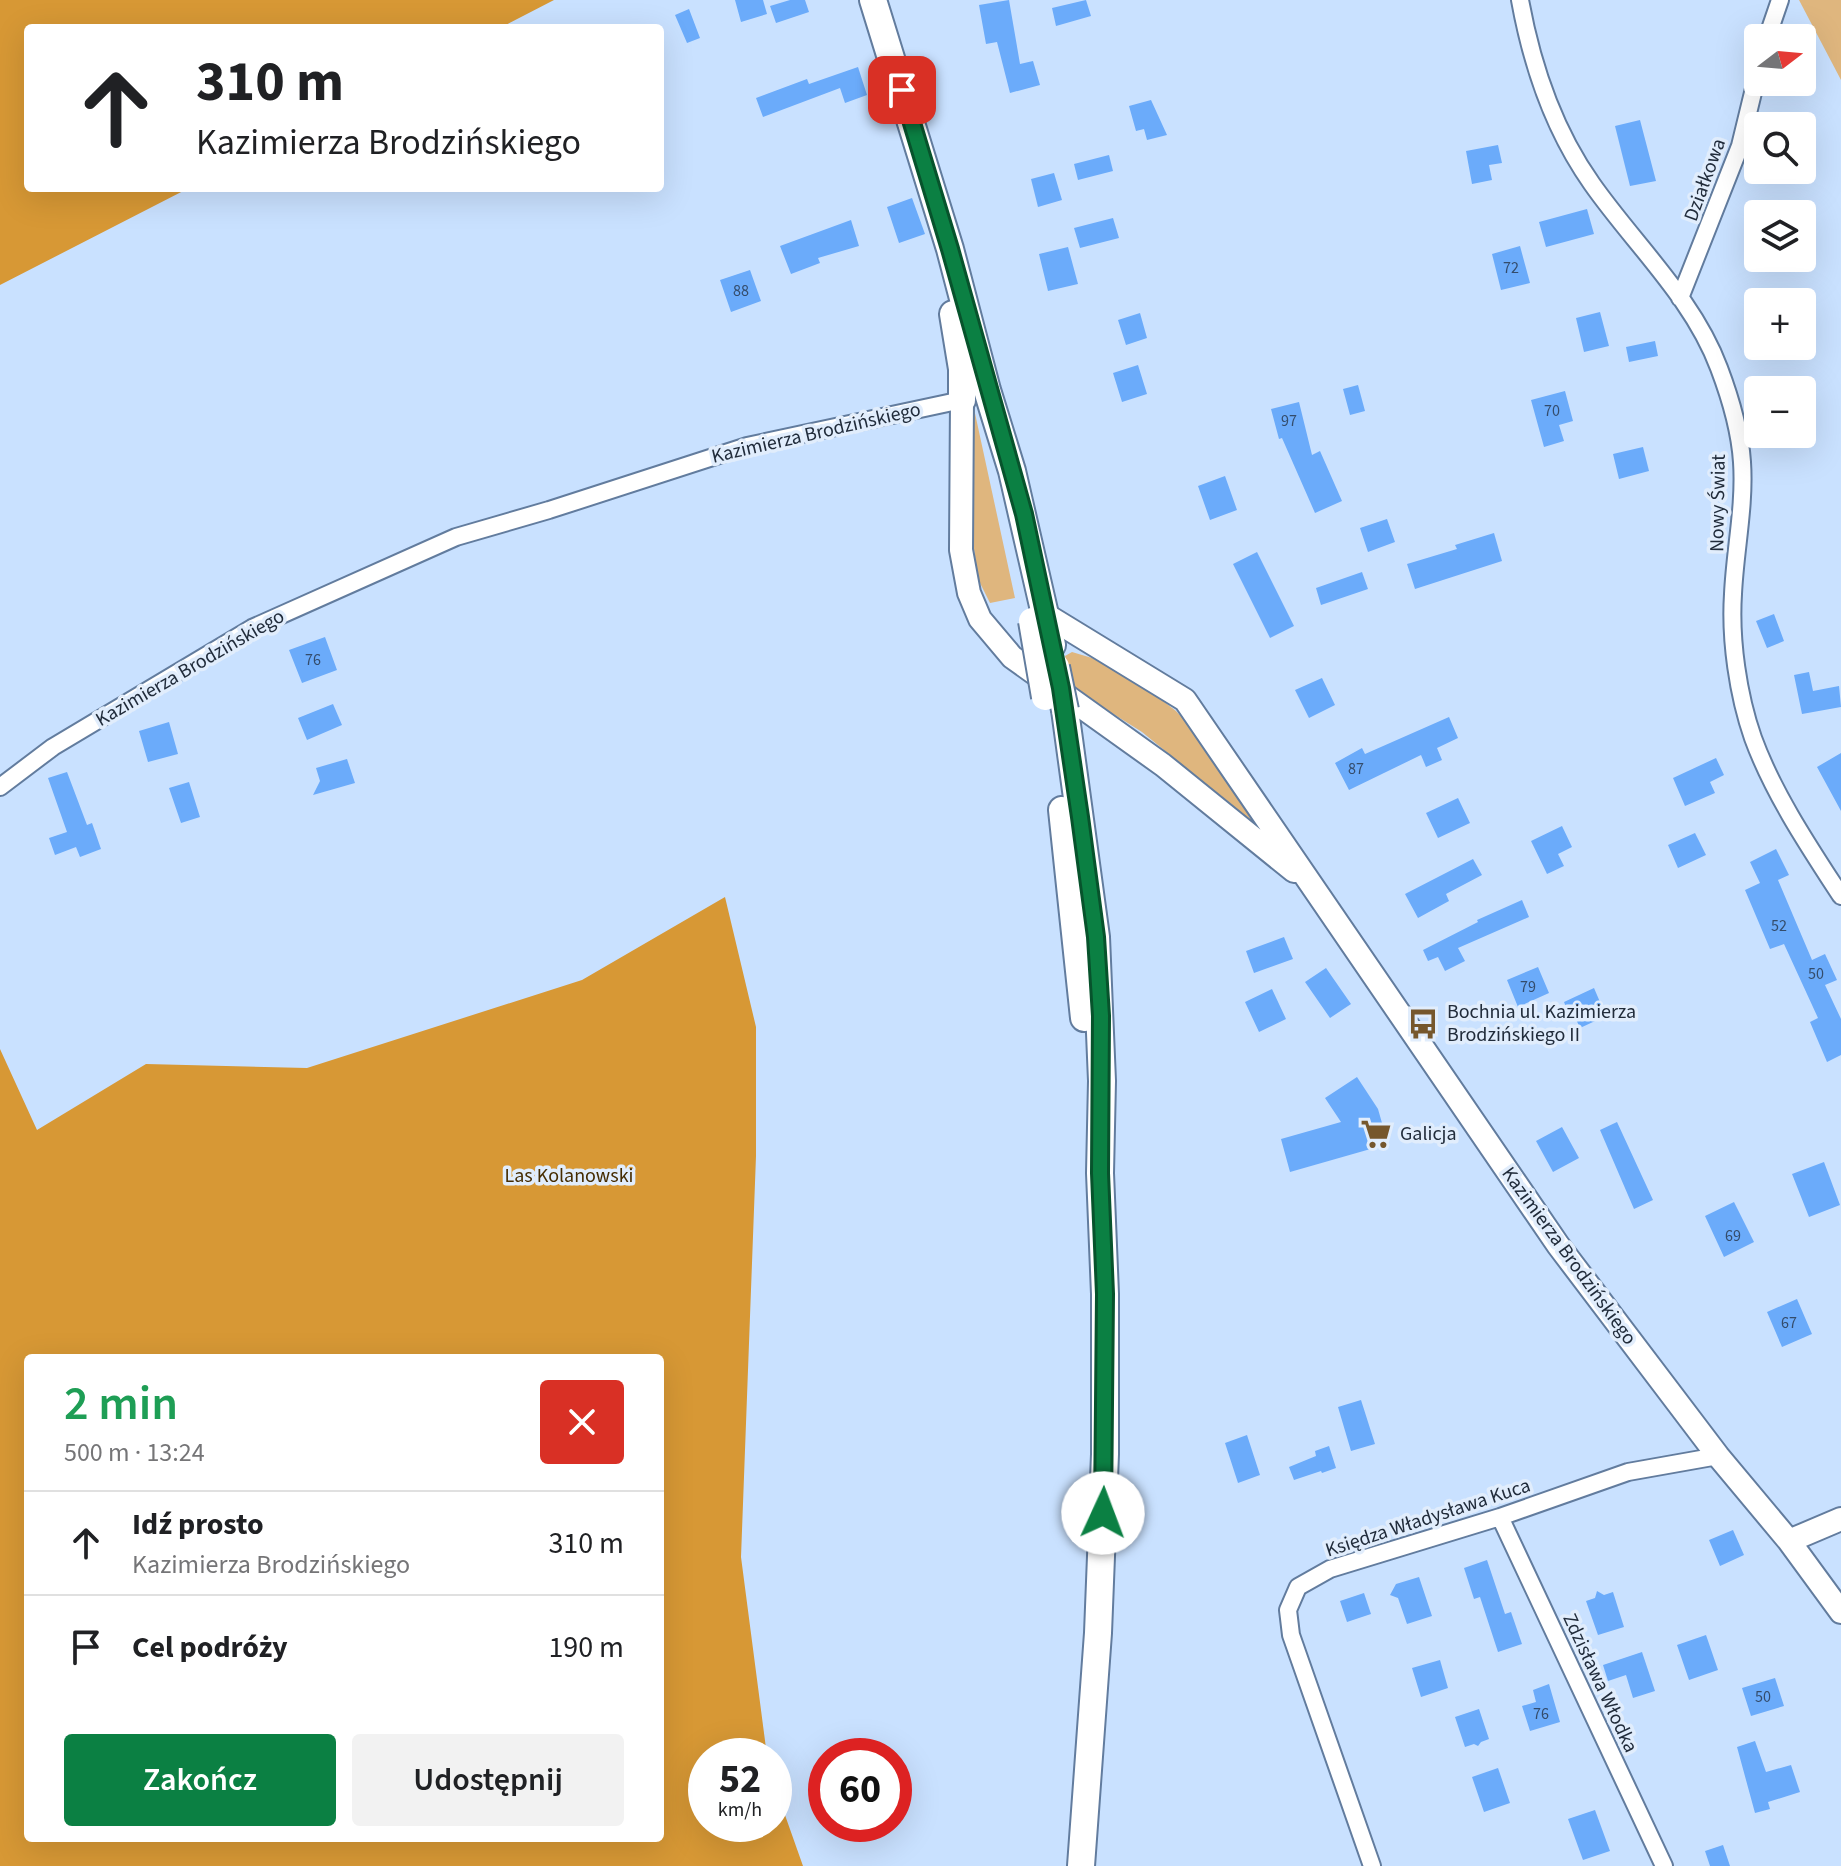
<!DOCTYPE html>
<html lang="pl">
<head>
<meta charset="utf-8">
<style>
	body { margin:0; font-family:"Source Sans 3",sans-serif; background:#f2f2f2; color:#202124; height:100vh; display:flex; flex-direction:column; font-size:30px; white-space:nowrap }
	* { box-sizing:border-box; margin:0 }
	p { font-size:26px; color:#757577 }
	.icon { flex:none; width:44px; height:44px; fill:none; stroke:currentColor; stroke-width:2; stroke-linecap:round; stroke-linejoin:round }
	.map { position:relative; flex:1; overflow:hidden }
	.panel { position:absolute; left:24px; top:1354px; width:640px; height:488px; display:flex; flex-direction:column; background:#fff; border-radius:8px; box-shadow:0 8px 32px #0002 }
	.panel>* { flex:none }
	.hud { position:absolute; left:24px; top:24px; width:640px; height:168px; border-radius:8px; box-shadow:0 8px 32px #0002; background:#fff; color:#202124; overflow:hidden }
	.needle { width:52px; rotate:74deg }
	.buttons { position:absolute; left:1744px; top:24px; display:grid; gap:16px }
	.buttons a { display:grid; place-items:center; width:72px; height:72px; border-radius:8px; background:#fff; box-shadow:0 8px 32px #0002; font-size:40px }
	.speed { position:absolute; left:688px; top:1738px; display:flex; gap:16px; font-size:40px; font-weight:700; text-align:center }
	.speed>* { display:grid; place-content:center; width:104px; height:104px; border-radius:50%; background:#fff; box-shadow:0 8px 32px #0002; line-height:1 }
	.speed small { font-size:20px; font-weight:400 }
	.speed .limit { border:12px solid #d22; background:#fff; color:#111 }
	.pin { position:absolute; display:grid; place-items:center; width:68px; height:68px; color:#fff; margin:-34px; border-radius:16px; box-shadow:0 4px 12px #0006 }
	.me { position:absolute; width:88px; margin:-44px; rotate:2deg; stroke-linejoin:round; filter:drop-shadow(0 0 6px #0008) }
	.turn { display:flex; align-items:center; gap:28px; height:168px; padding:0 40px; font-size:36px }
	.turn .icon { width:104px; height:104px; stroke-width:2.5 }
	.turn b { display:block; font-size:56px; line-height:68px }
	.round { display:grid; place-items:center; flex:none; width:84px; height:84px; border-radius:8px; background:#f2f2f2 }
	.head { display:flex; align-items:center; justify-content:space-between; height:136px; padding:0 40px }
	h1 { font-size:48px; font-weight:600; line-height:60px; color:#1e9e55 }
	.primary-button { display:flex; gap:16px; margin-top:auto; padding:16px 40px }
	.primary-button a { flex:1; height:92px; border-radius:8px; background:#0b8043; color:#fff; font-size:32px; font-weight:600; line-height:92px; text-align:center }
	.primary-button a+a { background:#f2f2f2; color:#202124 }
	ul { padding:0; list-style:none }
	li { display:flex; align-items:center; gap:24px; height:104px; padding:0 40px; border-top:2px solid #e0e0e0 }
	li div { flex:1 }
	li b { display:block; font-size:30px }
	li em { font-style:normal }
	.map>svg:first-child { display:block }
	.green { fill:#dfb67e }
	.forest { fill:#d79835; fill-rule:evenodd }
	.building { fill:#6babfa }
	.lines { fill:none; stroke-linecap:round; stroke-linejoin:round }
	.street-casing { stroke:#627c9e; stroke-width:20 }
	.secondary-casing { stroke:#627c9e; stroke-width:26 }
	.primary-casing { stroke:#627c9e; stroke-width:30 }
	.street { stroke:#fff; stroke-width:16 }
	.secondary { stroke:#fff; stroke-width:22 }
	.primary { stroke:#fff; stroke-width:26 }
	.primary-bridge-casing { stroke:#627c9e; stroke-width:30; stroke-linecap:butt }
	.primary-bridge { stroke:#fff; stroke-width:26 }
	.route-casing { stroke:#07532c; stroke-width:20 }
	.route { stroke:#0b8043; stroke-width:14 }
	.labels { text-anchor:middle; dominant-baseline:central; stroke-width:7; stroke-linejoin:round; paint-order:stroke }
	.number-label { font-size:16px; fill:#344c6b }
	.street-label { font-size:20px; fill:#212c3b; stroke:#e1edfc }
	.poi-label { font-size:20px; fill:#212c3b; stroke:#e1edfc; text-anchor:start }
	.park-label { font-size:20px; fill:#452c01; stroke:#e1edfc }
</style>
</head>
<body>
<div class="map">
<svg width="1841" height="1866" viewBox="0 0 1841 1866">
	<rect width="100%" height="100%" fill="#c9e1ff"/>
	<path class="green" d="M1799,0h42v80z
		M968,381l47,217 -25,5 -12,-24 -4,-30z
		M1072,652l20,6 57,32 27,21 27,29 59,90 -120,-98 -70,-44 -7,-32z"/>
	<path class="forest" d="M0,0h554l-54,28h-472v160h161l-189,97z
		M725,897l31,130v129l-15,401 26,199h-61v68h68v-40l29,82h-803v-817l37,81 109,-66 161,4 275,-88zM28,1358h632v480h-632z"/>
	<path class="building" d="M735,0h28l4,14 -26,8z
		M790,0h15l4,12 -33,11 -6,-17z
		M1009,0l11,64 13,-3 7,24 -30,8 -13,-51 -11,2 -7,-39z
		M1086,0l5,16 -35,10 -4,-18z
		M689,9l11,29 -13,5 -12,-28z
		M858,67l9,28 -22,8 -5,-15 -77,29 -7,-19 51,-19 2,5z
		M1151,100l16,35 -20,5 -3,-11 -8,2 -7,-25z
		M1640,120l16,61 -26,5 -15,-60z
		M1498,145l4,18 -13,2 3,15 -20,4 -6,-33z
		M1109,155l4,16 -35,9 -4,-16z
		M1054,173l8,27 -24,7 -7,-28z
		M912,198l13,36 -26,9 -12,-36z
		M1587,209l7,25 -48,13 -7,-25z
		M1113,218l6,20 -39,10 -6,-20z
		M851,220l8,26 -41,12 2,5 -29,11 -11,-28z
		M1520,246l10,37 -29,7 -9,-36z
		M1068,247l10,37 -30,7 -9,-37z
		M750,270l11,31 -30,11 -11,-32z
		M1600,312l9,34 -25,6 -8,-34z
		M1140,313l7,25 -21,7 -8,-25z
		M1655,341l3,15 -29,6 -3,-15z
		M1138,365l9,29 -25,8 -9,-29z
		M1358,385l7,26 -15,4 -7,-26z
		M1565,391l8,30 -14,4 5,16 -20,6 -13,-47z
		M1299,402l13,53 8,-4 22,50 -27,12 -33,-75 -3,1 -8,-30z
		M1643,447l6,24 -30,8 -6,-25z
		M1225,476l12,34 -27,10 -12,-34z
		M1387,519l8,23 -27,10 -8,-24z
		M1494,533l8,28 -87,28 -8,-25 50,-15 -2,-4z
		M1257,552l37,74 -24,12 -37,-74z
		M1362,572l6,17 -47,16 -5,-17z
		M1774,614l10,27 -17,7 -11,-27z
		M325,637l12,33 -35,13 -13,-33z
		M1809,672l4,19 26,-5 2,21 -39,7 -8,-39z
		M1322,678l13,27 -26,13 -14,-28z
		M333,704l9,21 -35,15 -9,-22z
		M1449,717l9,21 -21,10 5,12 -16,7 -5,-12 -72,35 -14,-27 27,-15 3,6z
		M169,722l9,32 -30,8 -9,-31z
		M1841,753v58l-24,-44z
		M1716,758l8,17 -14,7 5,11 -30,13 -12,-28z
		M347,759l8,24 -42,12 7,-14 -4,-13z
		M67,772l20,53 5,-2 9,26 -21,8 -4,-10 -21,8 -6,-17 18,-6 -19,-54z
		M189,782l11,35 -19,6 -12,-35z
		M1458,798l12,25 -32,15 -12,-25z
		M1562,826l10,21 -14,7 6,12 -17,8 -16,-33z
		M1695,833l11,22 -28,13 -10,-23z
		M1776,849l13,26 -11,5 34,80 13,-6 12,26 -12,5 16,34v36l-14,7 -17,-40 8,-4 -34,-74 -14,5 -25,-59 15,-7 -10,-21z
		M1473,859l9,16 -36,19 3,7 -31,17 -13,-24z
		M1522,900l7,17 -71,31 7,13 -20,10 -7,-14 -10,4 -5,-11 55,-28 -1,-2z
		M1284,937l9,22 -39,14 -8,-22z
		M1538,967l11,26 -31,14 -11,-27z
		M1326,968l25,36 -21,14 -25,-36z
		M1594,988l12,28 -26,12 -5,-11 -4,2 -7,-17z
		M1272,989l14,30 -27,13 -14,-30z
		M1357,1077l21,32 10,35 -98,28 -9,-33 60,-17 -16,-24z
		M1617,1122l36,78 -19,9 -34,-79z
		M1562,1127l17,31 -26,14 -17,-31z
		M1824,1162l16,43 -31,12 -17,-43z
		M1734,1202l20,40 -30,15 -19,-41z
		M1797,1299l15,35 -30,13 -15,-35z
		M1361,1400l14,44 -24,7 -13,-44z
		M1247,1435l13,40 -22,8 -13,-40z
		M1329,1446l7,22 -14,5 -1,-2 -27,9 -5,-13 27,-11 -1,-5z
		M1733,1530l11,25 -24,11 -11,-26z
		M1487,1560l18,54 6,-2 11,32 -24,8 -18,-55 -6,2 -10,-31z
		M1419,1577l13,39 -25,8 -9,-26 -8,-3 6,-11z
		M1597,1591l7,4 9,-3 11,35 -26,8 -12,-34 9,-3z
		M1364,1593l7,21 -24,8 -7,-21z
		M1706,1635l12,35 -29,10 -12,-35z
		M1642,1652l13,39 -22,7 -7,-23 -18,6 -5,-16z
		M1440,1660l8,28 -27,9 -9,-29z
		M1775,1678l9,28 -33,10 -9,-28z
		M1549,1684l11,38 -30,9 -8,-25 14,-4 -3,-12z
		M1479,1709l10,30 -8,3 -3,4 -4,-2 -9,3 -10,-30z
		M1755,1741l11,31 25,-7 9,27 -32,10 2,7 -15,4 -18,-66z
		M1498,1768l12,35 -26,9 -12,-35z
		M1595,1810l15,41 -27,9 -15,-41z
		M1723,1845l7,21h-20l-5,-15z"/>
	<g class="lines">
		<g class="street-casing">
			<path id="street" d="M1520,0c12,66 33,129 72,184 42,60 101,114 127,184 11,29 21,63 23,94 3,44 -7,88 -9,132 -3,46 5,101 20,144 20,55 56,109 88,158
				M1767,38l13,-38
				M1680,298l60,-152 18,-74
				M0,787l53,-40 199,-119 204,-91 93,-27 198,-64 215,-46
				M1500,1517l164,349
				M1372,1866l-81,-231 -3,-25 10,-23 32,-18 170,-52 128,-45 90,-16"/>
		</g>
		<g class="secondary-casing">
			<path id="secondary" d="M962,400l-1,150 8,43 11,26 32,38 151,108 131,106
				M1046,615l139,85 373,545 160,211 71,85 52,71
				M1789,1541l52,-22"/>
		</g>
		<g class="primary-casing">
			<path id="primary" d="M873,0l77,249 37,141 25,81 40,174
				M953,314l9,55v31
				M1065,710l31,227 6,144 -2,92 5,121v160l-7,179 -17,233
				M1062,810l22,208"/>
		</g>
		<use href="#street" class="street"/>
		<use href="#secondary" class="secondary"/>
		<use href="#primary" class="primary"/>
		<g class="primary-bridge-casing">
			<path id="primary-bridge" d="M1032,621l13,76
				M1056,667l9,43"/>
		</g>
		<use href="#primary-bridge" class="primary-bridge"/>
	</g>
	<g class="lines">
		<g class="route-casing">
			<path id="route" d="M902,90l48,159 74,265 37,174 19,129 16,120 5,79 -1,157 5,121 -2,219"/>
		</g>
		<use href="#route" class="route"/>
	</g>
	<defs>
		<g id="bus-bare" transform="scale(2.4)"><path d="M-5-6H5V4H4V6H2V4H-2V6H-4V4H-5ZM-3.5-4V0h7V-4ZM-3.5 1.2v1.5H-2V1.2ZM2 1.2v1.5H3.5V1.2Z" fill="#76572c" stroke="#e1edfc" stroke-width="2.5" paint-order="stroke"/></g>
		<g id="supermarket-bare" transform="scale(2.4)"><path d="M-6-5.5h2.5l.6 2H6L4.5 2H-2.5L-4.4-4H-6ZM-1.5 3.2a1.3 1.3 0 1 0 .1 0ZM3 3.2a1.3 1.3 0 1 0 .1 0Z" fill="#76572c" stroke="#e1edfc" stroke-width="2.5" paint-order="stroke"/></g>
	</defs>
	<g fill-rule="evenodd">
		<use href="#bus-bare" x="1423" y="1024"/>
		<use href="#supermarket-bare" x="1376" y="1134"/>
	</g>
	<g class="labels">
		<g class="number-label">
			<text x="1511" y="268">72</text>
			<text x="741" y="291">88</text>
			<text x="1552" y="411">70</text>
			<text x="1289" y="421">97</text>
			<text x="313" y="660">76</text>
			<text x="1356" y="769">87</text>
			<text x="1779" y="926">52</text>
			<text x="1816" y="974">50</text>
			<text x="1528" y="987">79</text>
			<text x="1733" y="1236">69</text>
			<text x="1789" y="1323">67</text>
			<text x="1763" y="1697">50</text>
			<text x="1541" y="1714">76</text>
		</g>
		<g class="street-label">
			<text transform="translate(1705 180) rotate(-70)">Działkowa</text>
			<text transform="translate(816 433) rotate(-13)">Kazimierza Brodzińskiego</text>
			<text transform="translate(1718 503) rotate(-89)">Nowy Świat</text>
			<text transform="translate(190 668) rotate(-30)">Kazimierza Brodzińskiego</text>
			<text transform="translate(1569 1256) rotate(54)">Kazimierza Brodzińskiego</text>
			<text transform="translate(1428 1518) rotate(-18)">Księdza Władysława Kuca</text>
			<text transform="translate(1600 1683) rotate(65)">Zdzisława Włodka</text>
		</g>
		<g class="poi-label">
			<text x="1447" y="1012">Bochnia ul. Kazimierza<tspan x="1447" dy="23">Brodzińskiego II</tspan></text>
			<text x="1400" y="1134">Galicja</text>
		</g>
		<g class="park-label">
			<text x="569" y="1176">Las Kolanowski</text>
		</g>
	</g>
</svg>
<div class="buttons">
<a><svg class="needle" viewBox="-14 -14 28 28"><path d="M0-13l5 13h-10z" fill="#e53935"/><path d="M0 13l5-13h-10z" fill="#757577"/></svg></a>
<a><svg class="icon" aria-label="search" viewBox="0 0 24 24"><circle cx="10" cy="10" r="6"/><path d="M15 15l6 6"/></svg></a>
<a><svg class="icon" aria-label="layers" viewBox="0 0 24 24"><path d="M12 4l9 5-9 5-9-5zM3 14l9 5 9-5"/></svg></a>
<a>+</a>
<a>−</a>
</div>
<div class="speed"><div>52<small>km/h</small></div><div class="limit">60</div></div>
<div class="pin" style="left:902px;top:90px;background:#d93025"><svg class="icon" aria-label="arrive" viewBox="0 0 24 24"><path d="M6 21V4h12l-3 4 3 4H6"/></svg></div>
<svg class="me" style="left:1103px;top:1513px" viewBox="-20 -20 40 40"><circle r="19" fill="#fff"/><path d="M0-13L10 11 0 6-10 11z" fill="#0b8043"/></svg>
<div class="hud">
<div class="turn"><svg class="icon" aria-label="ahead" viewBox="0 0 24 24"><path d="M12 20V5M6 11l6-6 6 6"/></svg><div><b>310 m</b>Kazimierza Brodzińskiego</div></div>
</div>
<section class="panel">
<div class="head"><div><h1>2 min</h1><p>500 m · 13:24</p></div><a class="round" style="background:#d93025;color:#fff"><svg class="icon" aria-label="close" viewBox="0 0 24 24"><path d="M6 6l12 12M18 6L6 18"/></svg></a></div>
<ul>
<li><svg class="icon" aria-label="ahead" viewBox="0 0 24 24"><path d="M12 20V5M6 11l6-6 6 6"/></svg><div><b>Idź prosto</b><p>Kazimierza Brodzińskiego</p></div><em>310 m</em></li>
<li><svg class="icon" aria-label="arrive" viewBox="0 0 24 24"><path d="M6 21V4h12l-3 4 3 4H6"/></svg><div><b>Cel podróży</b></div><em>190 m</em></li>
</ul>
<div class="primary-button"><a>Zakończ</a><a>Udostępnij</a></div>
</section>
</div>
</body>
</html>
